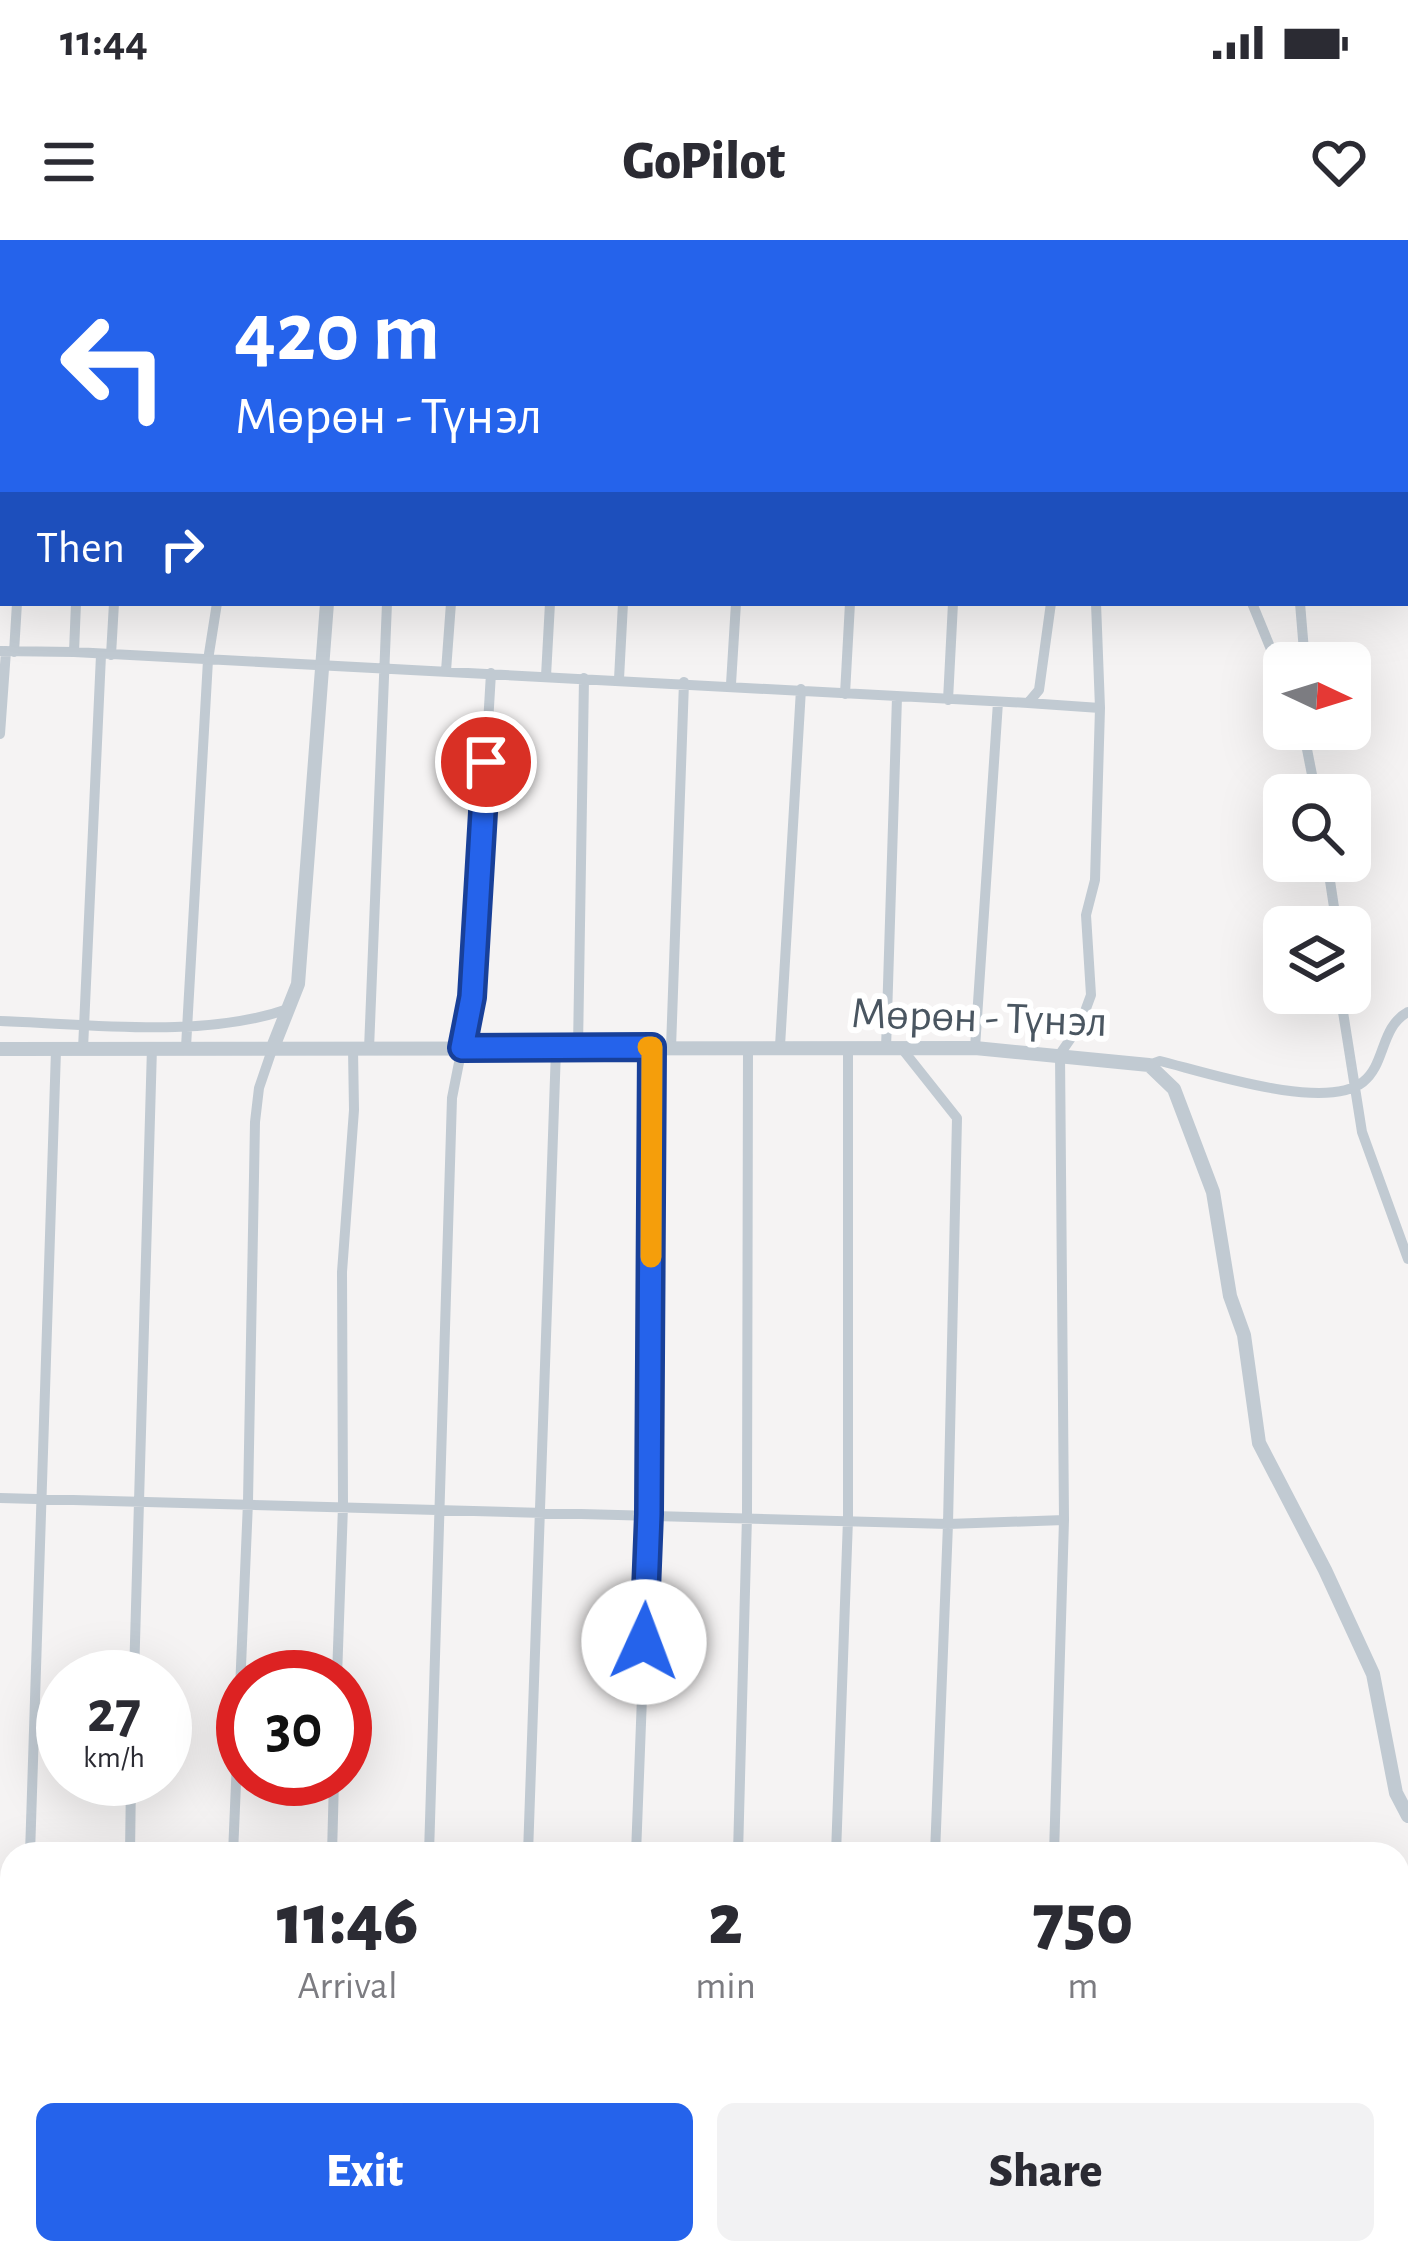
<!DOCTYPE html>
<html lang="en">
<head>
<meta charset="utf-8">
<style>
	body { margin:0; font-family:"Alegreya Sans",sans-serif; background:#f2f2f3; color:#2b2b33; height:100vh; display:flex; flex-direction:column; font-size:45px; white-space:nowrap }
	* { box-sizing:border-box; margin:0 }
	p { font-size:39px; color:#7c7c81 }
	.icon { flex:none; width:66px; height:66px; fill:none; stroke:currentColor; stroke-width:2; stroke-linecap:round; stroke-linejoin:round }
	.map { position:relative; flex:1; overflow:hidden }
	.panel { position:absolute; left:0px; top:1602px; width:1410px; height:423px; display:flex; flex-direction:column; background:#fff; border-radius:36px 36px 0 0; box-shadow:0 12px 48px #0002 }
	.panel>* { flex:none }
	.hud { position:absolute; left:0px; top:0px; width:1410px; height:366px; box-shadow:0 12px 48px #0002; background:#2563eb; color:#fff; overflow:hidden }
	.needle { width:78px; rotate:94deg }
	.tools { position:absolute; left:1263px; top:402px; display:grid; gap:24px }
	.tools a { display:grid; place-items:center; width:108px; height:108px; border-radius:18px; background:#fff; box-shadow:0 12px 48px #0002; font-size:60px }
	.speed { position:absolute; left:36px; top:1410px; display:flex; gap:24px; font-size:60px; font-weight:700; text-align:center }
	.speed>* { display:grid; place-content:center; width:156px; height:156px; border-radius:50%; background:#fff; box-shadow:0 12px 48px #0002; line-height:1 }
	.speed small { font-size:30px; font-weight:400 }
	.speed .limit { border:18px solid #d22; background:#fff; color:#111 }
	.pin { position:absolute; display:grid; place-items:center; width:102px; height:102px; color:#fff; margin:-51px; border:6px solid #fff; border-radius:50%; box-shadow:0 3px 12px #0007 }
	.me { position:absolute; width:132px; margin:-66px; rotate:2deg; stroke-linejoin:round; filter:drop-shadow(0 0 9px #0008) }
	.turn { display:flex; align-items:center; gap:42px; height:252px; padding:0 36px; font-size:54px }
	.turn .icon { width:156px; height:156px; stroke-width:2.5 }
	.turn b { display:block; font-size:84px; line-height:102px }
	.then { display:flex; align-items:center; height:114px; padding:0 36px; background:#0003; gap:24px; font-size:45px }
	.eta { display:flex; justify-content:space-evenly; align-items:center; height:204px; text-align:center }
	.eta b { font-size:72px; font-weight:800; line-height:84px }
	.cta { display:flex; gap:24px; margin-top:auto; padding:24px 36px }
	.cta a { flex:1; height:138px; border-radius:18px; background:#2563eb; color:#fff; font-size:48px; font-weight:800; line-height:138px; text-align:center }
	.cta a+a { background:#f2f2f3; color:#2b2b33 }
	.status { display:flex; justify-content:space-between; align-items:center; height:84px; padding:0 60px; background:#fff; direction:ltr }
	.status svg { height:33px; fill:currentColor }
	header { display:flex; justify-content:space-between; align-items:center; height:156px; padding:0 36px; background:#fff; font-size:54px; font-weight:800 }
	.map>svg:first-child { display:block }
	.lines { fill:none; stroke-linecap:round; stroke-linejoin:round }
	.minor { stroke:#c1cad2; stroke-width:10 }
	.tertiary { stroke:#c1cad2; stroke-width:14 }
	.route-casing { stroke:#184099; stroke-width:30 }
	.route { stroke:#2563eb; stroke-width:21 }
	.slow { stroke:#f59e0b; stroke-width:21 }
	.labels { text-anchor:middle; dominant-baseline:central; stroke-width:12; stroke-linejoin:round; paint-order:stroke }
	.street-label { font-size:45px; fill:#4a5661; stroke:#fff }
</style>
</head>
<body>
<div class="status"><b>11:44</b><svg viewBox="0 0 49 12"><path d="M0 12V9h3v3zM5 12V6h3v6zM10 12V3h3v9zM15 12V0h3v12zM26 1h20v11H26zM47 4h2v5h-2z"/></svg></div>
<header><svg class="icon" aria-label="menu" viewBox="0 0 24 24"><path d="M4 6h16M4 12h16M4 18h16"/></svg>GoPilot<svg class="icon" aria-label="heart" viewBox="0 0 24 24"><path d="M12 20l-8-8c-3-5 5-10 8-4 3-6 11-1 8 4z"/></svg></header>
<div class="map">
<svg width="1408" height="2024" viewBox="0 0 1408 2024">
	<rect width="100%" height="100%" fill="#f5f3f3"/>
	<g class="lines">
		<path class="minor" d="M1079,0v3
			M35,3v-3
			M85,3v-3
			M134,3v-3
			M185,3v-3
			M268,3l1,-3
			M414,3v-3
			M474,3l1,-3
			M569,3v-3
			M642,3v-3
			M756,3v-3
			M870,3v-3
			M970,3v-3
			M1407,216h1
			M1407,253l1,1
			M1252,363l32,78
			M1300,363l5,60
			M0,411l74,1 954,51 11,-13 12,-87
			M14,412l3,-49
			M74,412l2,-49
			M111,415l3,-52
			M446,431l5,-68
			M546,436l4,-73
			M619,439l4,-76
			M731,444l5,-81
			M845,454l5,-91
			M948,460l5,-97
			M1028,463l72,5
			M1303,489l13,66
			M0,494l6,-83
			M1327,621l10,66
			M1340,753l22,139 46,127
			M0,781c89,3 203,18 288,-12
			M780,806l21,-357
			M186,807l22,-387 9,-57
			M578,808l6,-370
			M671,808l13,-366
			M975,808l23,-346
			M83,809l18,-394
			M369,809l18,-446
			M886,809l11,-352
			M903,810l54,68 -9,406 -13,330
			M1149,825l11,-4c45,11 165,51 203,21 23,-18 17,-55 45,-70
			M0,1258l948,26 116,-4
			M134,1437l18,-630
			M337,1437l6,-171 -1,-234 12,-162 -1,-61
			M30,1614l26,-804
			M130,1614l1,-75
			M233,1614l15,-352 7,-380 4,-34 14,-41
			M332,1614l2,-75
			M429,1614l23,-756 20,-101 19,-324
			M528,1614l28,-805
			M636,1614l13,-340 3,-467
			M738,1614l9,-338 1,-469
			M836,1614l12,-335v-471
			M1054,1614l10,-334 -4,-466 20,-29 11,-30 -5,-80 9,-35 5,-172 -4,-105
			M0,1657l12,1
			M0,1683l12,1
			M1311,2013l10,11
			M0,2019l12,-145
			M100,2024l1,-11
			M194,2024l1,-11
			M300,2024l1,-11
			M410,2024l1,-11
			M518,2024v-11
			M621,2024v-11
			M717,2024l1,-11
			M817,2024l1,-11
			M917,2024l1,-11
			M1031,2024l1,-11
			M1138,2024v-11"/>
		<path class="tertiary" d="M353,3v-3
			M273,807l25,-63 29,-381
			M0,809l975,-1 174,17 25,24 39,103 17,104 14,39 15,108 66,127 48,104 23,119 12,23"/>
	</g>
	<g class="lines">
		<g class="route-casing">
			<path id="route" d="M486,522l-14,235 -10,51 190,-1 -3,467 -5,128"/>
		</g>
		<use href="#route" class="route"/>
		<path class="slow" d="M648,807h4l-1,210"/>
	</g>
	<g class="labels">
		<g class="street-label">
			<text transform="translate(979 778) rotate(2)">Мөрөн - Түнэл</text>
		</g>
	</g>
</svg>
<div class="tools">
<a><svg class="needle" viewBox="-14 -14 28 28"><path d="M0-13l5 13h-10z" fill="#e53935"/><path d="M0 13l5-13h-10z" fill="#7c7c81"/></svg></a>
<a><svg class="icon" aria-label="search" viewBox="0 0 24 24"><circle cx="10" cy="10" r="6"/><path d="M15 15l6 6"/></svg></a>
<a><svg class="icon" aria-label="layers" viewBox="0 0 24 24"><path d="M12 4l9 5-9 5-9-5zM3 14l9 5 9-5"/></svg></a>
</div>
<div class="speed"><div>27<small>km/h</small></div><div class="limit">30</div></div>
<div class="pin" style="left:486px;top:522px;background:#d93025"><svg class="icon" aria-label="arrive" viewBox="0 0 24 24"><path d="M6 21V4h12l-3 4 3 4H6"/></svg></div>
<svg class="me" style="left:644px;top:1402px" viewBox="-20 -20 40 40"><circle r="19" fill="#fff"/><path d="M0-13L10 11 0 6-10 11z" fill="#2563eb"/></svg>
<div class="hud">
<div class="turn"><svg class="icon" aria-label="left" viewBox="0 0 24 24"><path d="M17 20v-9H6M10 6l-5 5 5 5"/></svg><div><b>420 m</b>Мөрөн - Түнэл</div></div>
<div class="then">Then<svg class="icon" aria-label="right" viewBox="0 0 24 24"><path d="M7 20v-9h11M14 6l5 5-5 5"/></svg></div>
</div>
<section class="panel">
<div class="eta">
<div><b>11:46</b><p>Arrival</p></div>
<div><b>2</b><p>min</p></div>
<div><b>750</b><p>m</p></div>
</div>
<div class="cta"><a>Exit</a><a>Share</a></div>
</section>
</div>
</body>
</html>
